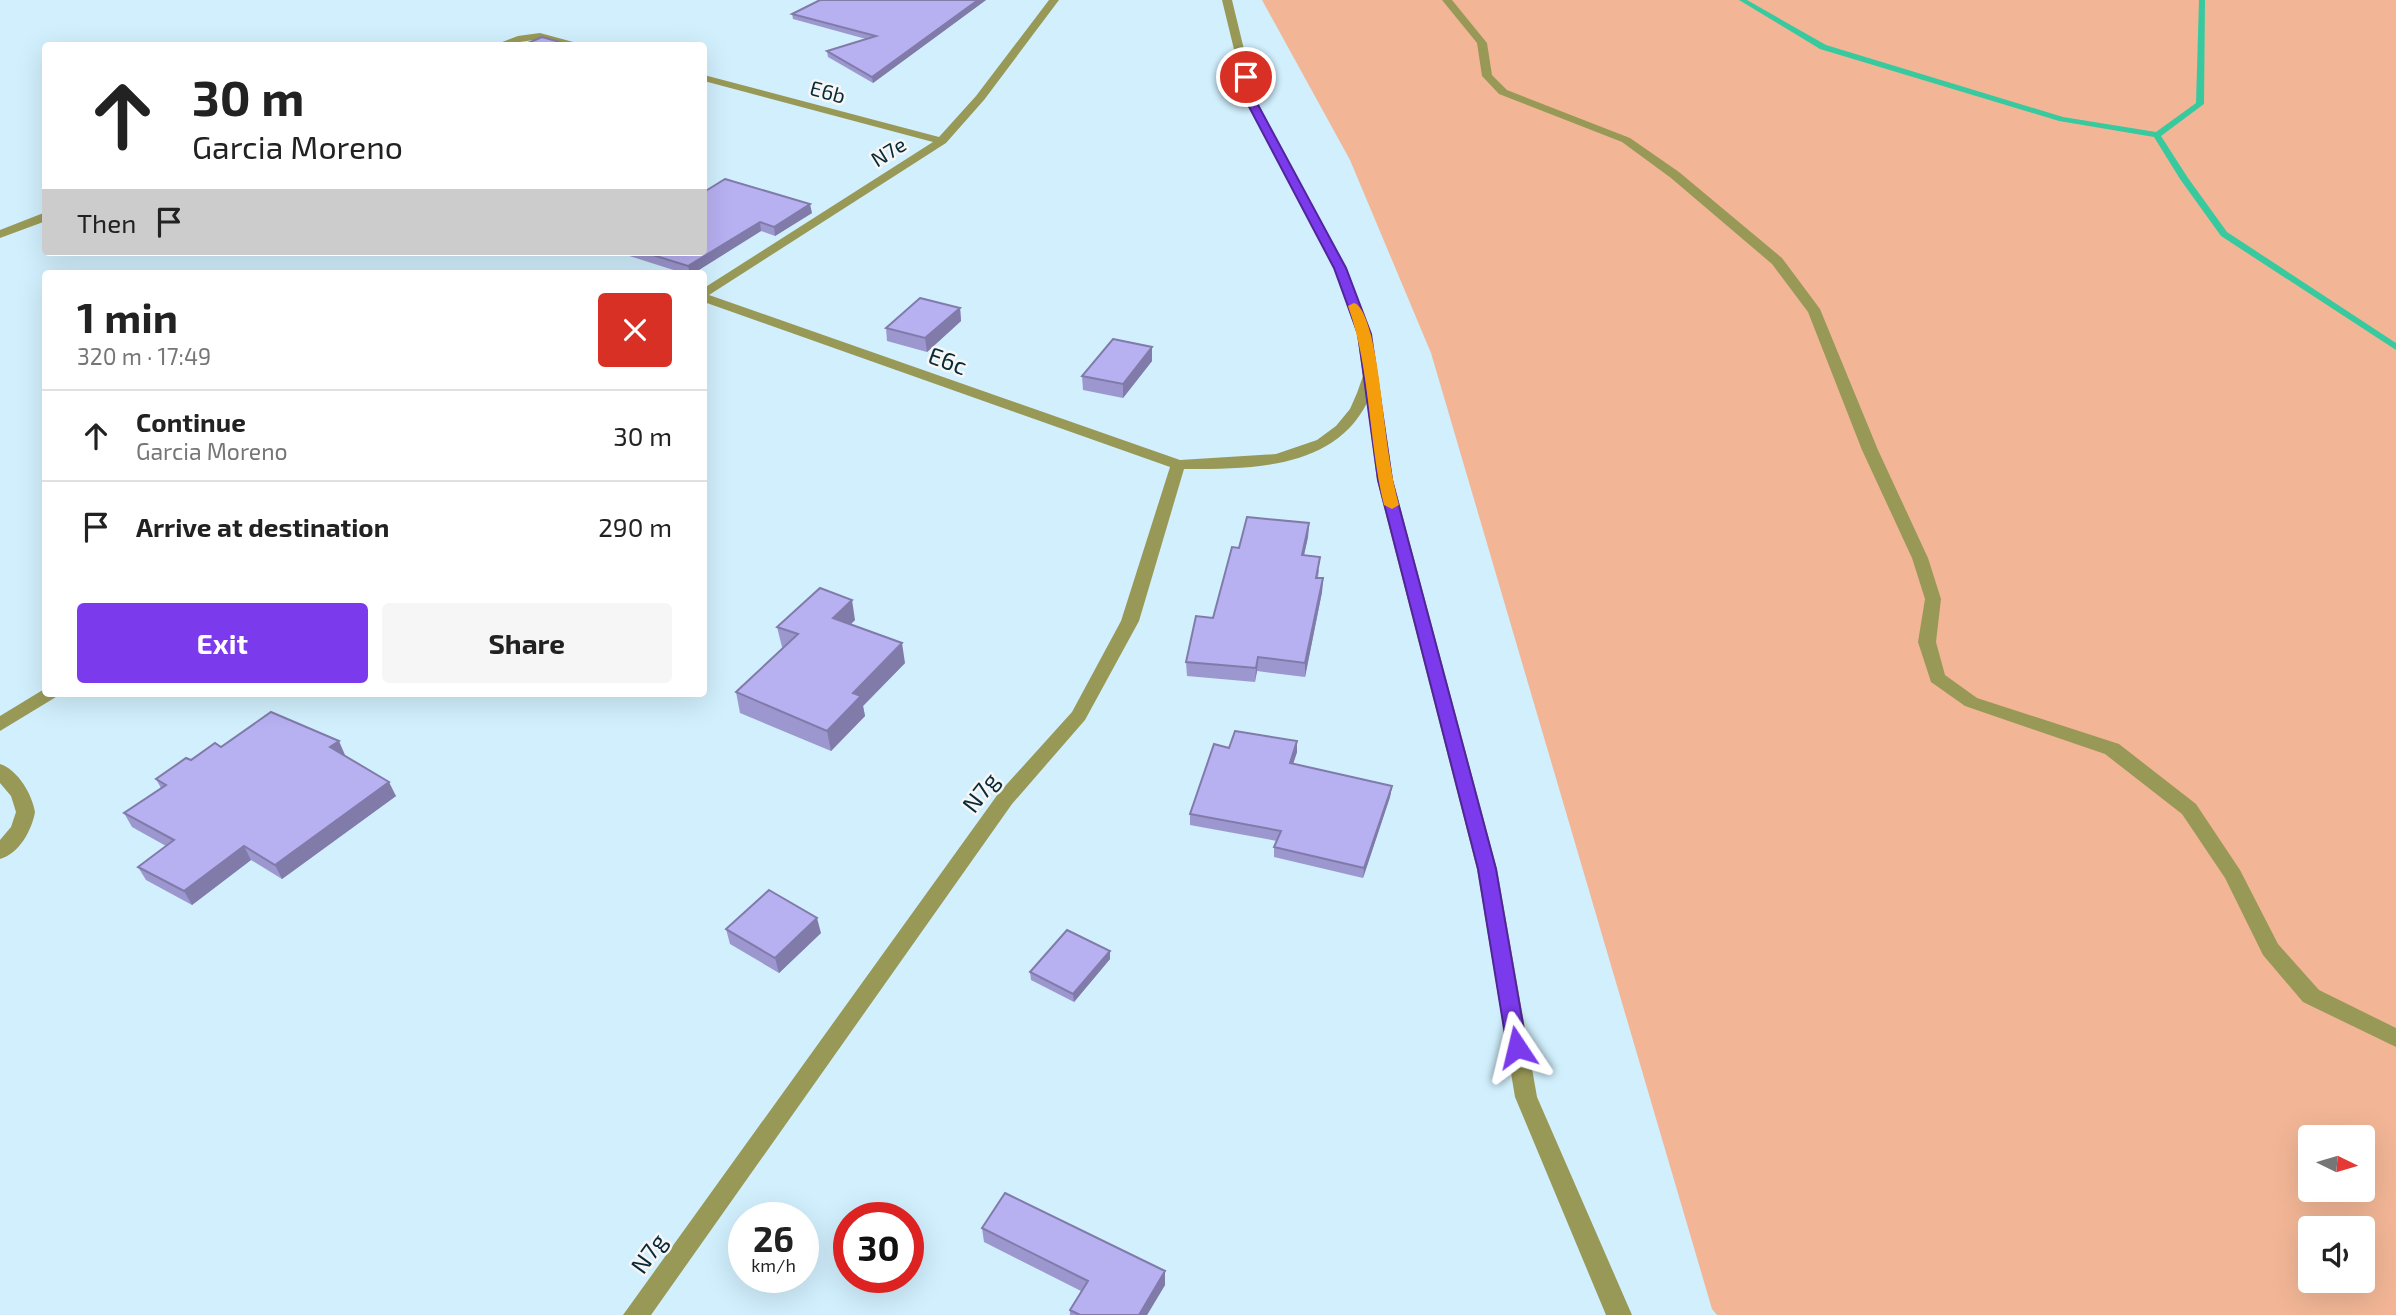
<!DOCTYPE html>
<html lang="en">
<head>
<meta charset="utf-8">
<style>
	body { margin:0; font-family:"Exo 2",sans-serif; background:#f6f6f6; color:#222; height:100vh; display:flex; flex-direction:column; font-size:26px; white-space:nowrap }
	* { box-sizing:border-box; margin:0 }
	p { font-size:23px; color:#767676 }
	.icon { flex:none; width:38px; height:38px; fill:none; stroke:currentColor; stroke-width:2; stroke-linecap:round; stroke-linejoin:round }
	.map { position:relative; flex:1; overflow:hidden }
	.side { position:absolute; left:42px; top:270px; width:665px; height:427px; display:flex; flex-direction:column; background:#fff; border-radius:7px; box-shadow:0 7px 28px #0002 }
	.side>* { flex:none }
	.banner { position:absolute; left:42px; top:42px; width:665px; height:214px; border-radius:7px; box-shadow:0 7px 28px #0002; background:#fff; color:#222; overflow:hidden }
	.needle { width:46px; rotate:95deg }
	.fabs { position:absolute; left:2298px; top:1125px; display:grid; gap:14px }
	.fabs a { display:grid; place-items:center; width:77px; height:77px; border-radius:7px; background:#fff; box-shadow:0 7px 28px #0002; font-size:35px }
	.speed { position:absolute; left:728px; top:1202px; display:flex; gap:14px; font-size:35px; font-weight:700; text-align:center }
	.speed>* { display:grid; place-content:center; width:91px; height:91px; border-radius:50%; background:#fff; box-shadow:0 7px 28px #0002; line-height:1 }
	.speed small { font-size:18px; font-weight:400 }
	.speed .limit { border:10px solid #d22; background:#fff; color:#111 }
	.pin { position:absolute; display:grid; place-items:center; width:60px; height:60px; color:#fff; margin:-30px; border:4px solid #fff; border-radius:50%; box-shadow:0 2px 7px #0007 }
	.me { position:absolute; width:77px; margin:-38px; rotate:350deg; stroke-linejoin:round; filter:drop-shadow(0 0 5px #0008) }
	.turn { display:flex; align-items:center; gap:24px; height:147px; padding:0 35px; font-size:32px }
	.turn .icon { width:91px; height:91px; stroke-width:2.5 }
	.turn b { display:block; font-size:49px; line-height:60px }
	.then { display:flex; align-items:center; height:66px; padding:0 35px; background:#0003; gap:14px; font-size:26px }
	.round { display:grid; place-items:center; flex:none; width:74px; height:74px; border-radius:7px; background:#f6f6f6 }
	.head { display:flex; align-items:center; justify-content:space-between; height:119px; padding:0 35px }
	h1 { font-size:42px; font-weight:700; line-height:52px }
	.primary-button { display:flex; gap:14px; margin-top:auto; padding:14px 35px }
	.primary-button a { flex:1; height:80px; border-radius:7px; background:#7c3aed; color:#fff; font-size:28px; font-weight:700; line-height:80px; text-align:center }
	.primary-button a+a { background:#f6f6f6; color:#222 }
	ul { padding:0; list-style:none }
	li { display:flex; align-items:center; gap:21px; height:91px; padding:0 35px; border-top:2px solid #e0e0e0 }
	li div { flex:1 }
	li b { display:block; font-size:26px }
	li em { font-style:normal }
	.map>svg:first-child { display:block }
	.green { fill:#f2b696; fill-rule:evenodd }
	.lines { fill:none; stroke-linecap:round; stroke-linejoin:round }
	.stream { fill:#39c99f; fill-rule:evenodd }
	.minor { fill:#999957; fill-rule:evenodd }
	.wall { fill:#9d97cf }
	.shaded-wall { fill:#807ba9 }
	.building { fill:#b7b0f1; stroke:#807ba9; stroke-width:2 }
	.route { fill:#7c3aed; stroke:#51269a; stroke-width:2 }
	.slow { fill:#f59e0b }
	.labels { text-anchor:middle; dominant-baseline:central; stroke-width:5; stroke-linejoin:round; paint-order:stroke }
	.far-street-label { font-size:21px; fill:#072a37; stroke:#f6f6f6 }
	.street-label { font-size:24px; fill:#072a37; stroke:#f6f6f6 }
</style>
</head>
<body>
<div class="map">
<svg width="2396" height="1315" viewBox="0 0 2396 1315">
	<rect width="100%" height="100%" fill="#d1effd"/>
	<path class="green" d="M1262,0h1134v1315h-679l-5,-6 -281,-956 -81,-193zM2310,1138h52v52h-52zM2310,1228h52v53h-52z"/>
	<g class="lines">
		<path class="stream" d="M1739,0h8l79,45 237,72 93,15 40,-29 3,-103h6l-1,104 -43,32 27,42 39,54 169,111v7l-175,-114 -41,-57 -26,-42 -95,-16 -239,-72z"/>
		<path class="minor" d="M1049,0h10l-75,100 -38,43 -237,152 471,165 96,-6 41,-14 19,-14 14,-17 7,-16 6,-17 -6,-42 -23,-66 -87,-165 -25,-103h10l25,103 89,165 25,66 22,146 104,389 40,228 95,218h-26l-91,-218 -38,-228 -100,-389 -10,-77c-34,67 -118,66 -183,66l-45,152 -54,99 -73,84 -361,511h-28l375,-521 74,-82 49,-91 49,-154 -466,-165v-14l229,-146 -229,-61v-6l235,62 37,-41z
			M1442,0h10l35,43 5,32 15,15 123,48 49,34 103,86 38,51 58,141 50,108 13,41 -5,43 9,33 32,23 142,46 77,60 44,66 38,74 41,46 77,38v19l-93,-45 -40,-47 -38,-77 -43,-64 -77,-60 -140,-48 -34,-24 -13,-40 7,-43 -13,-41 -50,-108 -54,-138 -36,-48 -101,-86 -49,-36 -123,-48 -17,-18 -5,-33z
			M540,33l48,13h-18l-30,-7 -48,7 26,-10z
			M46,212v9l-46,17v-8z
			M46,688v5h13l-3,4 -56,34v-15z
			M0,764c18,6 32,30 35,48 -3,18 -16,42 -35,47v-19l11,-13 5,-15 -5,-16 -11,-13z"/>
	</g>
	<path class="wall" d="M986,0l-113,83 -45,-26 -1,-6 39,-12 -73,-20 -1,-5z
		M704,192l108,21 -37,23 -14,-5 -67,42h-11l-63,-20 -1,-1h85z
		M960,308l1,13 -34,31 -40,-11 -1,-13z
		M1152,347v14l-29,37 -40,-8 -1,-14z
		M1309,523l-1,14 -4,18 15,15 -1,8h5l-1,14 -17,85 -48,-6 -2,11 -68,-6 -1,-14 27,-44z
		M855,620l-4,4 54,39 -42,43 2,10 -34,35 -91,-38 -4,-21 47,-44 -1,-1 -5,-20z
		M221,747l124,8 -1,1 52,40 -114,83 -31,-19 -59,45 -46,-25 -8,-13 28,-21 -34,-19 -8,-14 37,-25 -5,-9 35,-19z
		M1229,748l68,4 -4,12 99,22 -2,11 -27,81 -89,-21v-10l3,-6 -87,-16v-11z
		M726,929l95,4 -42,40 -49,-29z
		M1110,959l-36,43 -43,-22 -1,-8z
		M982,1228l183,57 -18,30h-77v-5l11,-19 -97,-49z"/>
	<path class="shaded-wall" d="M978,0h8l-113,83 -1,-6z
		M810,204l2,9 -37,23 -1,-9z
		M760,222l1,9 -67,42h-4l-2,-7z
		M960,308l1,13 -34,31 -2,-14z
		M1152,347v14l-29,37v-14z
		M1309,523l-1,14 -7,31 1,-13z
		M1323,578l-1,14 -17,85v-14z
		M852,600l3,20 -19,18 -3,-20z
		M902,643l3,20 -42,43 2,10 -34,35 -4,-20 26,-38z
		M1258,657l-1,14 -2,11 1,-14z
		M339,741l6,14 -8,6 -7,-14z
		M1297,741v11l-7,21v-10z
		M389,782l7,14 -114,83 -7,-14z
		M1392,786l-2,11 -27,81 1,-10z
		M244,846l7,14 -59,45 -8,-14z
		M817,918l4,15 -42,40 -4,-15z
		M1110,951v8l-36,43 -1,-8z
		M1165,1271v14l-18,30h-8z"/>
	<path class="building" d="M820,0h158l-106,77 -45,-26 49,-15 -84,-22z
		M542,37l32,9h-53z
		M725,179l85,25 -36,23 -14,-5 -72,44 -45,-14h61v-60z
		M920,298l40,10 -35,30 -39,-10z
		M1113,339l39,8 -29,37 -41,-8z
		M1247,517l62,6 -7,32 18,2 -4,21h7l-18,85 -47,-6 -2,11 -70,-6 10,-46 17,2 19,-71 7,1z
		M820,588l32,12 -19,18 69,25 -49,50 8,3 -34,35 -91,-39 62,-58 -21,-7z
		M271,712l68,29 -9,6 59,35 -114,83 -31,-19 -60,45 -46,-24 36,-27 -50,-27 42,-28 -10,-6 30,-21 5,2 24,-17 6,4z
		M1235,731l62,10 -7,22 102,23 -28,82 -90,-21 7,-16 -91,-17 24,-70 15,4z
		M769,890l48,28 -42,40 -49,-29z
		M1067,930l43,21 -37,43 -43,-22z
		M1005,1193l160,78 -26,44h-59l-10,-5 18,-29 -106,-53z"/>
	<path class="route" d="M1246,74l5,3 6,26 89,165 25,66 21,146 104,389 31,178 -2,6 -8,2 -7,-2 -3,-6 -29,-178 -100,-389 -20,-146 -24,-66 -87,-165 -6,-26z"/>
	<path class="slow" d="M1354,303c9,3 14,22 17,32 13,56 13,114 28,170l-7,4 -8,-4c-16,-65 -13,-135 -36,-199z"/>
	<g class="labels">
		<g class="far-street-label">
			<text transform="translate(828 91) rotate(15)">E6b</text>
			<text transform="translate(888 151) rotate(-32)">N7e</text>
		</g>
		<g class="street-label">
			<text transform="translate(948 360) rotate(20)">E6c</text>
			<text transform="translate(980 792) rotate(-52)">N7g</text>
			<text transform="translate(648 1253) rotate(-54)">N7g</text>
		</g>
	</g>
</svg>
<div class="fabs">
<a><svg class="needle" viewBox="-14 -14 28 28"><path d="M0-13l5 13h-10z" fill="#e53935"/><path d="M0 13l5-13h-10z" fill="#767676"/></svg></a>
<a><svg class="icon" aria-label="sound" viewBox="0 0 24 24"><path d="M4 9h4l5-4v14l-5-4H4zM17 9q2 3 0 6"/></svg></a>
</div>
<div class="speed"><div>26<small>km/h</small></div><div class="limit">30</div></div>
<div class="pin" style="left:1246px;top:77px;background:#d93025"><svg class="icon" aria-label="arrive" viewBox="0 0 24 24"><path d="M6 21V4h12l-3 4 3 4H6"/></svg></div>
<svg class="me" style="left:1517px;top:1047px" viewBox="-20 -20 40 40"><path d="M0-17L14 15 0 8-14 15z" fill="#7c3aed" stroke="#fff" stroke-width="4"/></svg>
<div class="banner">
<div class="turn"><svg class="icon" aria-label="ahead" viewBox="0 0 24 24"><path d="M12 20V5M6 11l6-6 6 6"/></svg><div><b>30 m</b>Garcia Moreno</div></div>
<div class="then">Then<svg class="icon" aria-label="arrive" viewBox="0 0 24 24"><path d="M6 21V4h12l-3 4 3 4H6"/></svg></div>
</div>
<section class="side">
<div class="head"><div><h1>1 min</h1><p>320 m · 17:49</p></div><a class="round" style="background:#d93025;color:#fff"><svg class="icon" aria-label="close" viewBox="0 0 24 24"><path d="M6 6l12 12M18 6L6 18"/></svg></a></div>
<ul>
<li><svg class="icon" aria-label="ahead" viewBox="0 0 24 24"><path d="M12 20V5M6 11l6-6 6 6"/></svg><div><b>Continue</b><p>Garcia Moreno</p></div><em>30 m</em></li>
<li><svg class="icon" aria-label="arrive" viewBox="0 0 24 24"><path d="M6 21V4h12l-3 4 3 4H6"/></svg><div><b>Arrive at destination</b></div><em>290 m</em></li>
</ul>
<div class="primary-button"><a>Exit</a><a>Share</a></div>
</section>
</div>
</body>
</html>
